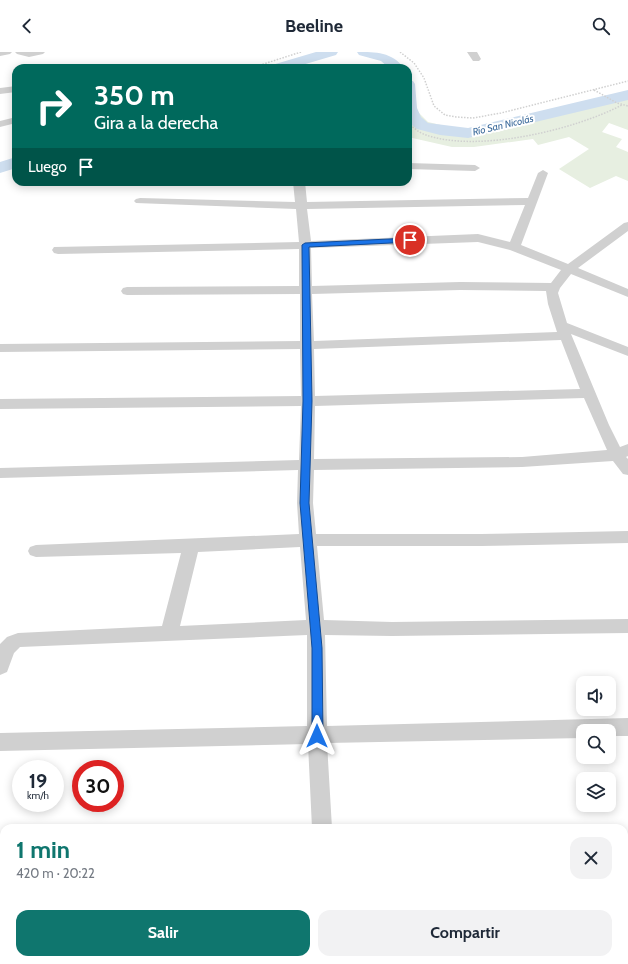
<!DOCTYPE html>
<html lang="es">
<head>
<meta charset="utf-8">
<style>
	body { margin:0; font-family:Cabin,sans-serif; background:#f2f2f3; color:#1f2937; height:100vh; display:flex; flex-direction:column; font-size:15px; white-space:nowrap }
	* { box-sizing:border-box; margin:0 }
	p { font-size:13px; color:#747a83 }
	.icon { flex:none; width:22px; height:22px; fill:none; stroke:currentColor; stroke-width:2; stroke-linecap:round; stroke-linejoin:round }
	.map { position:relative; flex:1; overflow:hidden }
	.details { position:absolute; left:0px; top:772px; width:628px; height:140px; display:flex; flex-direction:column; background:#fff; border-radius:12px 12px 0 0; box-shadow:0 2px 10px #0003 }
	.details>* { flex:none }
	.hud { position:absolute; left:12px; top:12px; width:400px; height:122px; border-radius:12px; box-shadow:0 2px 10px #0003; background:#00695c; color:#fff; overflow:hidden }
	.controls { position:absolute; left:576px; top:624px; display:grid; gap:8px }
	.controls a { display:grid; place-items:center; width:40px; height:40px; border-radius:8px; background:#fff; box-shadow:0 2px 10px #0003; font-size:20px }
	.speed { position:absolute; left:12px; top:708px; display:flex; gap:8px; font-size:20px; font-weight:700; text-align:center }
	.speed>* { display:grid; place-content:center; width:52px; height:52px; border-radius:50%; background:#fff; box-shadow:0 2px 10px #0003; line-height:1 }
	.speed small { font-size:10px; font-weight:400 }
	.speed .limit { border:6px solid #d22; background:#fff; color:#111 }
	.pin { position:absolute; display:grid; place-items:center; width:34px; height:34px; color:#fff; margin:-17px; border:2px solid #fff; border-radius:50%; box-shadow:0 1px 4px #0007 }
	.me { position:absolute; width:44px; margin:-22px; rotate:0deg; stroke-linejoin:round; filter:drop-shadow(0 0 3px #0008) }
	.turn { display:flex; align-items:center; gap:14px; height:84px; padding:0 16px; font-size:18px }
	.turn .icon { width:52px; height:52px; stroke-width:2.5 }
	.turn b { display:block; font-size:28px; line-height:34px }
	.then { display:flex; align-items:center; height:38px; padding:0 16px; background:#0003; gap:8px; font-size:15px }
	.round { display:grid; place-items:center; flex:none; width:42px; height:42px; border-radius:12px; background:#f2f2f3 }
	.headline { display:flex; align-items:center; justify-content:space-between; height:68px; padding:0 16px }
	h1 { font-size:24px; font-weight:700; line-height:30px; color:#0f766e }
	.action { display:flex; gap:8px; margin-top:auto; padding:8px 16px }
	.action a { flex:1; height:46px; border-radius:12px; background:#0f766e; color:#fff; font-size:16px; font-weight:700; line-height:46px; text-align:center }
	.action a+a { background:#f2f2f3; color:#1f2937 }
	header { display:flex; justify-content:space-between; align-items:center; height:52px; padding:0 16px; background:#fff; font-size:18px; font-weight:700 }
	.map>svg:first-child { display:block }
	.green { fill:#e7efe1 }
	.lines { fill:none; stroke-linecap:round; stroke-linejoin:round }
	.river { fill:#cedeef; fill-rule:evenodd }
	.path { stroke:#d0d0d0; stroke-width:1.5; stroke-dasharray:1.5 1.5; stroke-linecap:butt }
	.minor { fill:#d0d0d0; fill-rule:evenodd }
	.route { fill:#1a73e8; stroke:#114b97 }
	.labels { text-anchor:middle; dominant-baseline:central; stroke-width:4; stroke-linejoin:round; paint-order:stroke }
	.far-water-label { font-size:10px; font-style:italic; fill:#3b6a9b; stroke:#fff }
</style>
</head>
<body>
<header><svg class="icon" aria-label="back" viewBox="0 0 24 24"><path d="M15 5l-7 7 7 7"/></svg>Beeline<svg class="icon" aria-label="search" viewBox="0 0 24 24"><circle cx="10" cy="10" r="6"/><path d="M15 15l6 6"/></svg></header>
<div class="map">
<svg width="628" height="912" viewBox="0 0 628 912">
	<rect width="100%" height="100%" fill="#fff"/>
	<path class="green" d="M628,43v35l-19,-7 -7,9 20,7 -6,8 12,5v29l-12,-5 -26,12 -31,-19 30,-20 -20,-12 -31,8 -5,-6 -59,8h-22l-44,-10v-24l7,-4 13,13 47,11z"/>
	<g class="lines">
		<path class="river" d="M316,0h22l-2,3 -44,13h-22l2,-3z
			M357,0c19,0 35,0 47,16h-15l-8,-7 -22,-6z
			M408,28l5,1 2,3 2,24 4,9 7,6 40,5 160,-38v10l-160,38 -28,-3 -23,-6 -9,-7z
			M16,105v11l-16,5v-11z"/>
		<path class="path" d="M400,0l14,11 10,15 10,28 11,9 11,2 17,1 28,-5 127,-32
			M386,13l2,3
			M251,16l50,-16
			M594,38l23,13 11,3
			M408,71c5,4 11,10 18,12 52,18 148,-5 196,-30"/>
		<path class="minor" d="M0,0h12l-2,2 -10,2z
			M15,0h30l-2,2 -14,3 -12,-3z
			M467,0h10l4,7 -2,2h-6z
			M16,34v6l-16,2v-6z
			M16,65v6l-16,4v-6z
			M408,111l67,2 5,3 -5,3 -67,-2z
			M543,118l5,3 -27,72 47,19 56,-41 4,-1v9l-50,37 50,21v8l-57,-23 -11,14 -2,5 9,30 61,24v9l-57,-22 38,91 11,22 8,-3v12l-2,1 2,2v16l-5,-1 -10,-13 -91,6 -208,3 -1,33 3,31h165l147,-3v12l-147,3h-164l7,74 68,2 236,-3v14l-236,3 -67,-1 2,91 301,-8v18h-19v-5h-26v7l-256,5 5,85h-20l-4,-84 -308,7v-18l307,-7v-91l-287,12 -6,6 -7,19 -7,3v-31l7,-7 11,-4 144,-7 19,-73 -145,4 -6,-2 -2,-4 2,-4 6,-2 263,-11 -2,-31 1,-33 -298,8v-10l299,-8 2,-54 -301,3v-10l301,-3 -1,-47 -300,3v-8l300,-3v-47l-173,1 -4,-1 -2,-3 2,-3 4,-1 172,-1v-37l-241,5 -4,-1 -2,-3 2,-3 245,-5 -3,-33 -160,-6 -2,-2 2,-2 4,-1 155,4 -2,-20h12l2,20 221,-4 10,-25zM525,153l-15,37 -32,-8 -167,7 -4,-32zM478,190l32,8 51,20 -10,13 -91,-1 -148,4 -1,-38zM460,238l86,1 2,13 9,28 -243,9 -2,-47zM561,288l19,49 -265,7 -1,-47zM584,346l23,52 -85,7 -208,2 1,-53zM300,495l6,73 -126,6 18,-74z
			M624,797h4v20h-4z
			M0,800h4v20h-4z
			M318,908h22v4h-22z"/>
	</g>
	<path class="route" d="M410,186l2,1v3l-103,5 3,154 -3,102 13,145 1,88 -2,4 -4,1 -4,-1 -1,-4v-88l-12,-145 3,-102 -1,-156 3,-2z"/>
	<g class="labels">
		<g class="far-water-label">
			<text transform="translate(503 73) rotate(-13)">Río San Nicolás</text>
		</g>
	</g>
</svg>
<div class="controls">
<a><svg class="icon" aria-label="sound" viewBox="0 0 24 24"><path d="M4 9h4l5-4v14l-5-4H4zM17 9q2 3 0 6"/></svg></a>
<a><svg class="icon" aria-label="search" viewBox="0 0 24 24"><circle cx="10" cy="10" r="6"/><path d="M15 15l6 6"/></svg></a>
<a><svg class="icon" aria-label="layers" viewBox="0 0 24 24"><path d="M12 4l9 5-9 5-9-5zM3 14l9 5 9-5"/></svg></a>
</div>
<div class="speed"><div>19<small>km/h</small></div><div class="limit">30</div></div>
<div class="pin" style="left:410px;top:188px;background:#d93025"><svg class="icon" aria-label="arrive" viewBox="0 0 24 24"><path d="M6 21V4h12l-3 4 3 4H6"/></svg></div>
<svg class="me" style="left:317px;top:684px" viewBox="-20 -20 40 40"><path d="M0-17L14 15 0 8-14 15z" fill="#1a73e8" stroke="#fff" stroke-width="4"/></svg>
<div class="hud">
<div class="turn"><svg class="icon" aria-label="right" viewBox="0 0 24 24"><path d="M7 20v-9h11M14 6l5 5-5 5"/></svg><div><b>350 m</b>Gira a la derecha</div></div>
<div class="then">Luego<svg class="icon" aria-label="arrive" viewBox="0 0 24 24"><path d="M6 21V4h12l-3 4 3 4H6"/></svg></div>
</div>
<section class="details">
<div class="headline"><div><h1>1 min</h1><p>420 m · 20:22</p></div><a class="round"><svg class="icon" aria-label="close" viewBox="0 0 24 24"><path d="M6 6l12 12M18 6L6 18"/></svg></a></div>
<div class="action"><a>Salir</a><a>Compartir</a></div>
</section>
</div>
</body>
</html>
